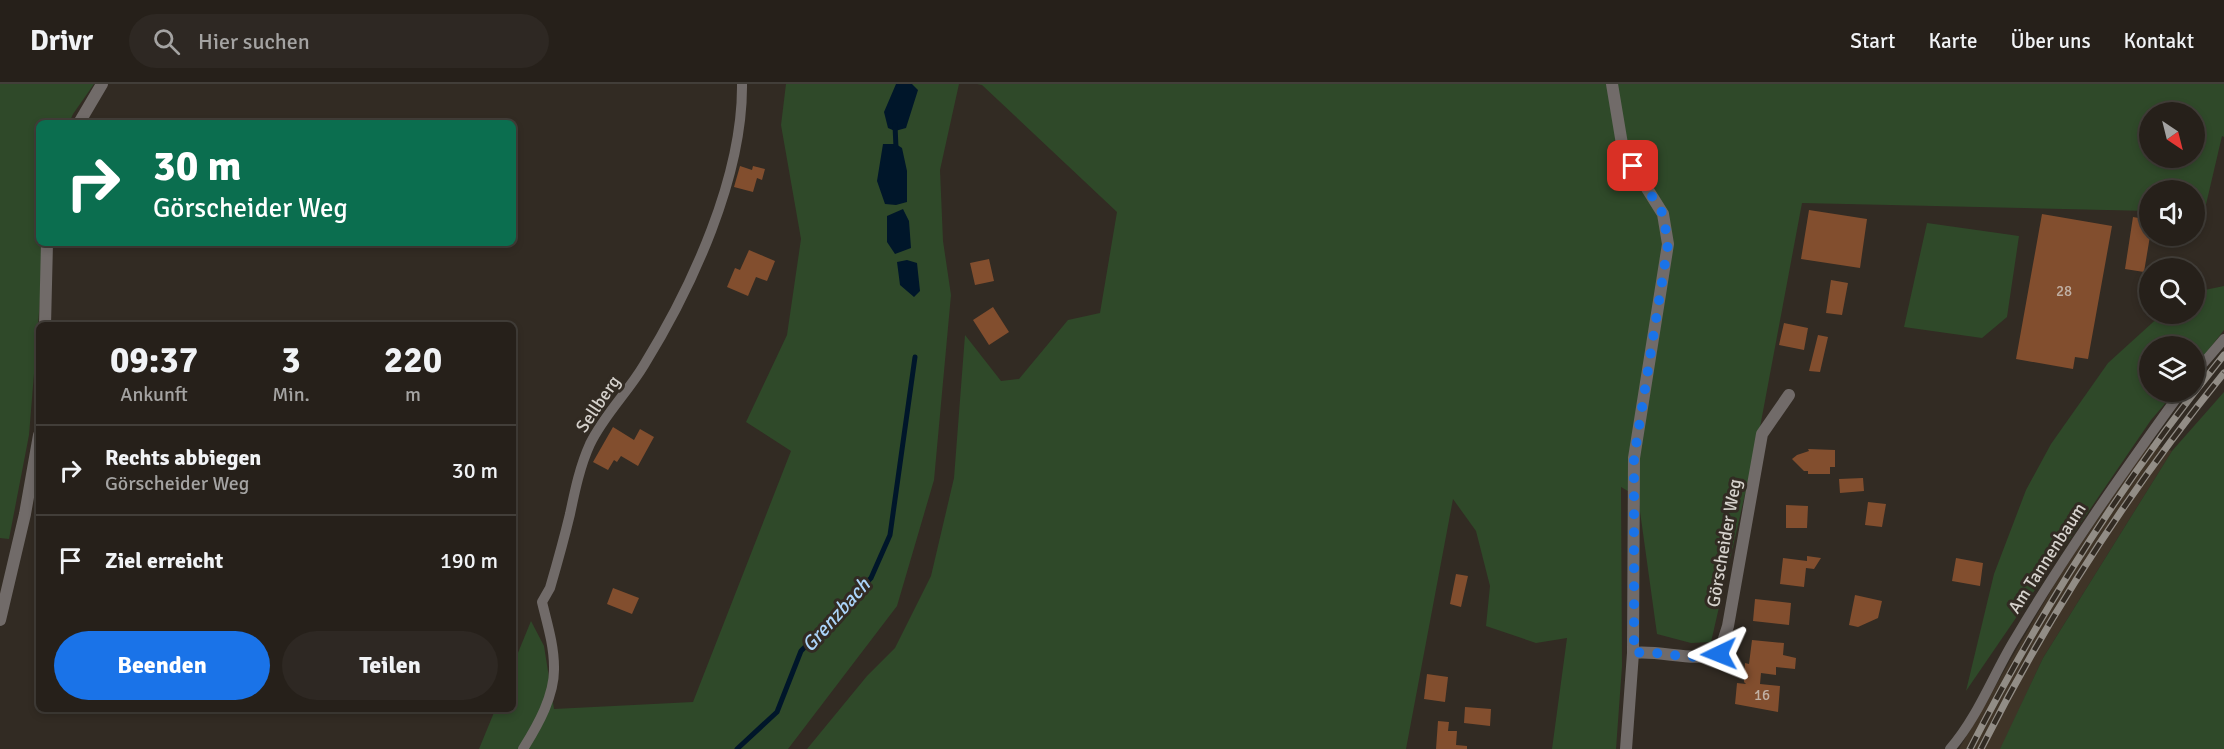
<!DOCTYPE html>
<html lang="de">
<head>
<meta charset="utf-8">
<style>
	body { margin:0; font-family:Signika,sans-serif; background:#2e2823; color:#f1f3f6; height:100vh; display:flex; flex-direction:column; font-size:22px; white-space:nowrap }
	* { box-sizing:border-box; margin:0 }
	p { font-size:20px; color:#a4a3a2 }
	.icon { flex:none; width:33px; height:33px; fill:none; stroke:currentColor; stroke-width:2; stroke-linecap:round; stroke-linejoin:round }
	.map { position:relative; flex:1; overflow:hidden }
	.details { position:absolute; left:36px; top:238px; width:480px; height:390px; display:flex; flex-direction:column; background:#26201a; border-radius:9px; box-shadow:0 3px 9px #0003,0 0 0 2px #423e39 }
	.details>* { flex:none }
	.hud { position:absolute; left:36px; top:36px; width:480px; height:126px; border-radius:9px; box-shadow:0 3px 9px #0003,0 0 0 2px #423e39; background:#0b6e4f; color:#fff; overflow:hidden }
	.needle { width:39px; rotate:145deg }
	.fabs { position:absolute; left:2139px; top:18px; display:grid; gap:12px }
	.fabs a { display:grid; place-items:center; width:66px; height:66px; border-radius:50%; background:#26201a; box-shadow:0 3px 9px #0003,0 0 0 2px #423e39; font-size:30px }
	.pin { position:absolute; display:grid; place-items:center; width:51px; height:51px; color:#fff; margin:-26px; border-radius:12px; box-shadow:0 3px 9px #0006 }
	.me { position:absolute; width:66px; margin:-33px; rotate:268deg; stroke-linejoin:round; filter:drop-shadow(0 0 4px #0008) }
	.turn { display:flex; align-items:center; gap:21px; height:126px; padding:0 18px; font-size:27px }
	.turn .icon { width:78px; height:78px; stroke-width:2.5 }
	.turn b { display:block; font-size:42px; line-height:51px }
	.eta { display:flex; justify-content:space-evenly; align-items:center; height:102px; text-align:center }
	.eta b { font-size:36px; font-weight:700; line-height:42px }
	.button { display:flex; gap:12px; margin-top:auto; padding:12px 18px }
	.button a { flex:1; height:69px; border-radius:36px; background:#1a73e8; color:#fff; font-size:24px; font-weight:700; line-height:69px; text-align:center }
	.button a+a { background:#2e2823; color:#f1f3f6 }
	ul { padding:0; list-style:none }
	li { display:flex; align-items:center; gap:18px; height:90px; padding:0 18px; border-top:2px solid #423e39 }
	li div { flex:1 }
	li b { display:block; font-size:22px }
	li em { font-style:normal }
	header { display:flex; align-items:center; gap:36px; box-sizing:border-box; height:84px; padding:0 30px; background:#26201a; border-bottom:2px solid #423e39 }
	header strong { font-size:28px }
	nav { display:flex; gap:33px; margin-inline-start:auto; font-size:21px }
	.search { width:420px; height:54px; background:#2e2823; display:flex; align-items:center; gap:15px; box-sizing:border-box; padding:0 21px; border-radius:33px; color:#a4a3a2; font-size:22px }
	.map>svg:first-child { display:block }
	.built { fill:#3f3427 }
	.green { fill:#2f4929; fill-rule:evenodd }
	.water { fill:#00162a }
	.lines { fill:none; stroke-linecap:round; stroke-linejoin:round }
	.stream { stroke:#00162a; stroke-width:5 }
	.building { fill:#824e2e }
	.service { stroke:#716b69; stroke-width:10 }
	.minor { stroke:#716b69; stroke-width:12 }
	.rail-casing { stroke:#928d86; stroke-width:7 }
	.rail { stroke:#322b23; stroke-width:4.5; stroke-dasharray:14; stroke-linecap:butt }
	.route { stroke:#1a73e8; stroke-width:10; stroke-dasharray:0 18 }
	.labels { text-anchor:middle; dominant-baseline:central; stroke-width:6; stroke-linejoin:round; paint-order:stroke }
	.number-label { font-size:15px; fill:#c0b0a4 }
	.street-label { font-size:18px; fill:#d5d1cc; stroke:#322b23 }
	.water-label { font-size:20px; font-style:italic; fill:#acd4fa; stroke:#322b23 }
</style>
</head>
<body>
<header>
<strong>Drivr</strong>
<div class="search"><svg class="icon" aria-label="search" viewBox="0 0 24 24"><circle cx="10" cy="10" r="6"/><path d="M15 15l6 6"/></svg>Hier suchen</div>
<nav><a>Start</a><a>Karte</a><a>Über uns</a><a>Kontakt</a></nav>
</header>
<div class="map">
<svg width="2224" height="665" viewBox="0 0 2224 665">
	<rect width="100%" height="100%" fill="#322b23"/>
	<path class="built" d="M2149,359l23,8 -129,207 -42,91h-42l102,-176z"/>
	<path class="green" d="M0,0h94l-21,30 -4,9h-30v120h3l-2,57 -11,135 -20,104 -9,-1z
		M786,0h173l-19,86 3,71 8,54 -17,185 -37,126 -109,143h-309l16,-39h18v-45l18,-44 13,25 10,63 139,-7 98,-251 -45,-29 41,-87 14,-96 -20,-114z
		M977,0h1247v53l-2,-1 -18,77h-9l-1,-23h-44l-1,21 -347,-8 -44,235 -47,204 -20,1 -34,-9 -19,-137 -17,-10 1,179 -6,83h-64l15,-111 -31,5 -50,-17 4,-40 -14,-55 -23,-32 -47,250h-599l60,-73 28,-28 36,-72 23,-98 11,-143 36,46 18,-2 49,-59 32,-7 17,-101 -135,-127zM2150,28h44v46h-44z
		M1927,139l92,13 -12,81 -25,21 -78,-11z
		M2224,202v44l-29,37 -1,-21h-44v46h25l-24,28 -185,271 28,-117 32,-84 25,-46 57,-81 54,-49h32l1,-22z
		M2224,308v357h-224l43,-91 129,-207z"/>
	<path class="water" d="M896,0h16l6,6 -12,38 -11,3 -7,-3 -4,-16z
		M883,60h13l6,4 5,23v31l-11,3 -11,-1 -8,-23z
		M903,125l6,12 2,27 -16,6 -8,-12v-26z
		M907,176l10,3 3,28 -6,6 -14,-12 -3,-23z"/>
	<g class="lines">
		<path class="stream" d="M895,41l1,23
			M737,665l40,-37 24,-61 70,-73 19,-43 25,-178"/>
	</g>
	<path class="building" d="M740,82l12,4 1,-4 12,3 -3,11 -5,-2 -4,14 -19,-5z
		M1809,126l58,9 -7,49 -59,-9z
		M2042,130l70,12 -24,133 -13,-2 -2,12 -57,-10z
		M2133,133l17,3v16l-6,36 -19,-3z
		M749,166l26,11 -8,20 -11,-4 -8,19 -21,-9 8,-19 5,2z
		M989,175l5,22 -19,4 -5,-22z
		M1831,196l17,3 -6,32 -16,-2z
		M993,223l16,25 -20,13 -16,-25z
		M1784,239l24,5 -4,22 -25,-5z
		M1818,251l10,2 -8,35 -11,-1z
		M613,343l21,13 6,-11 14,8 -16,29 -17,-10 -4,6 -3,-2 -6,10 -15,-8z
		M1808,365l27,1v17h-5v7h-22v-3h-4l-12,-12 5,-4 12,-4z
		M1863,394l1,13 -24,2 -1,-14z
		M1868,418l18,2 -4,23 -17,-2z
		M1786,421l22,1 -1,22h-21z
		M1807,472l14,2 -7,11 -8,-1 -2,19 -24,-3 3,-26 24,3z
		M1956,474l27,5 -3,23 -28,-5z
		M1456,490l12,2 -7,31 -11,-3z
		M613,504l26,10 -7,16 -25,-10z
		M1855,511l27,6 -4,17 -20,9 -9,-2z
		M1755,515l36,4 -2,22 -36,-4z
		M1752,556l32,3 -1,12 13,3 -1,11 -19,-2v8l-15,-2 -1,11 20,2 -2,26 -43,-8 2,-21 9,1 -2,-2 1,-19 4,1z
		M1427,590l21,3 -3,25 -21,-3z
		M1465,623l26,2 -1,17 -26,-3z
		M1438,637l11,1 -1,9h9l-1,14 11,1v3h-31z"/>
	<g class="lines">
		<path class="service" d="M2194,290l30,-35
			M523,665c15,-24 32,-54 31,-82 0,-22 -7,-44 -12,-65l8,-14c7,-24 14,-49 20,-74 5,-24 10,-48 20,-70 14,-29 38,-52 54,-79 48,-78 99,-188 98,-281
			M1950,665c28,-32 43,-74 65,-110 51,-86 108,-167 166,-247"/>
		<path class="minor" d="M1612,0l11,66 40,64 5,30 -34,214 -1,195 -7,96
			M79,39l23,-39
			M45,242l2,-83
			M0,536l25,-106 14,-79
			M1633,569c29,-3 59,9 86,1l9,-28 34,-192 27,-39"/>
		<g class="rail-casing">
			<path id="rail" d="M1970,665c71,-139 155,-272 254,-394
				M1981,665c67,-133 149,-260 243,-376"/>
		</g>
		<use href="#rail" class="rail"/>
	</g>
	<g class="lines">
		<path class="route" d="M1633,82l30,48 5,30 -34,214v195c28,-3 58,9 85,1"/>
	</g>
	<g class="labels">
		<g class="number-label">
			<text x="2064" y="207">28</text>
			<text x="1762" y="611">16</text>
		</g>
		<g class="street-label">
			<text transform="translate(598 320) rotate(-56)">Sellberg</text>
			<text transform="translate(1724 459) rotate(-80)">Görscheider Weg</text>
			<text transform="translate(2047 474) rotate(-57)">Am Tannenbaum</text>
		</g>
		<g class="water-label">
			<text transform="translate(836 531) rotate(-48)">Grenzbach</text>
		</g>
	</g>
</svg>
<div class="fabs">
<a><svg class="needle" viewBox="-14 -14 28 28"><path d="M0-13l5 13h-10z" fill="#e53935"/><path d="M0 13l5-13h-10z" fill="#a4a3a2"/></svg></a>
<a><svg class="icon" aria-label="sound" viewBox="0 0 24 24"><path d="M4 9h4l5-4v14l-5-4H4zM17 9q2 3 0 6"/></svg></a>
<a><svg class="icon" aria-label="search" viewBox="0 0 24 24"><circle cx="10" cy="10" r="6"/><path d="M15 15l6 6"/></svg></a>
<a><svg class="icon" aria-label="layers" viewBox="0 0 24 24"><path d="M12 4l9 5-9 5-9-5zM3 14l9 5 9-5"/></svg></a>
</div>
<div class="pin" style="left:1633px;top:82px;background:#d93025"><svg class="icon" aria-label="arrive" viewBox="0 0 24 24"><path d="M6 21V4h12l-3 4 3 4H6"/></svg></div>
<svg class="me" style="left:1719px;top:570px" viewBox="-20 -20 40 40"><path d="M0-17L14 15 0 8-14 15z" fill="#1a73e8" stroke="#fff" stroke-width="4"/></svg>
<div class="hud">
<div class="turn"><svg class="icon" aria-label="right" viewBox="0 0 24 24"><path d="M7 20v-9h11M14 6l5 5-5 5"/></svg><div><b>30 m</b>Görscheider Weg</div></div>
</div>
<section class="details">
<div class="eta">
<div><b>09:37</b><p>Ankunft</p></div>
<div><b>3</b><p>Min.</p></div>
<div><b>220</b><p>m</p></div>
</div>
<ul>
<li><svg class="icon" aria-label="right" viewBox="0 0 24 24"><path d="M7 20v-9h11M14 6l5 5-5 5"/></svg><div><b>Rechts abbiegen</b><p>Görscheider Weg</p></div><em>30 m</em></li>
<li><svg class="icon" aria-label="arrive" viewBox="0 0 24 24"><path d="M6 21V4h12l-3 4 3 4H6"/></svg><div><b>Ziel erreicht</b></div><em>190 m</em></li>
</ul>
<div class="button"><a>Beenden</a><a>Teilen</a></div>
</section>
</div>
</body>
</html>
